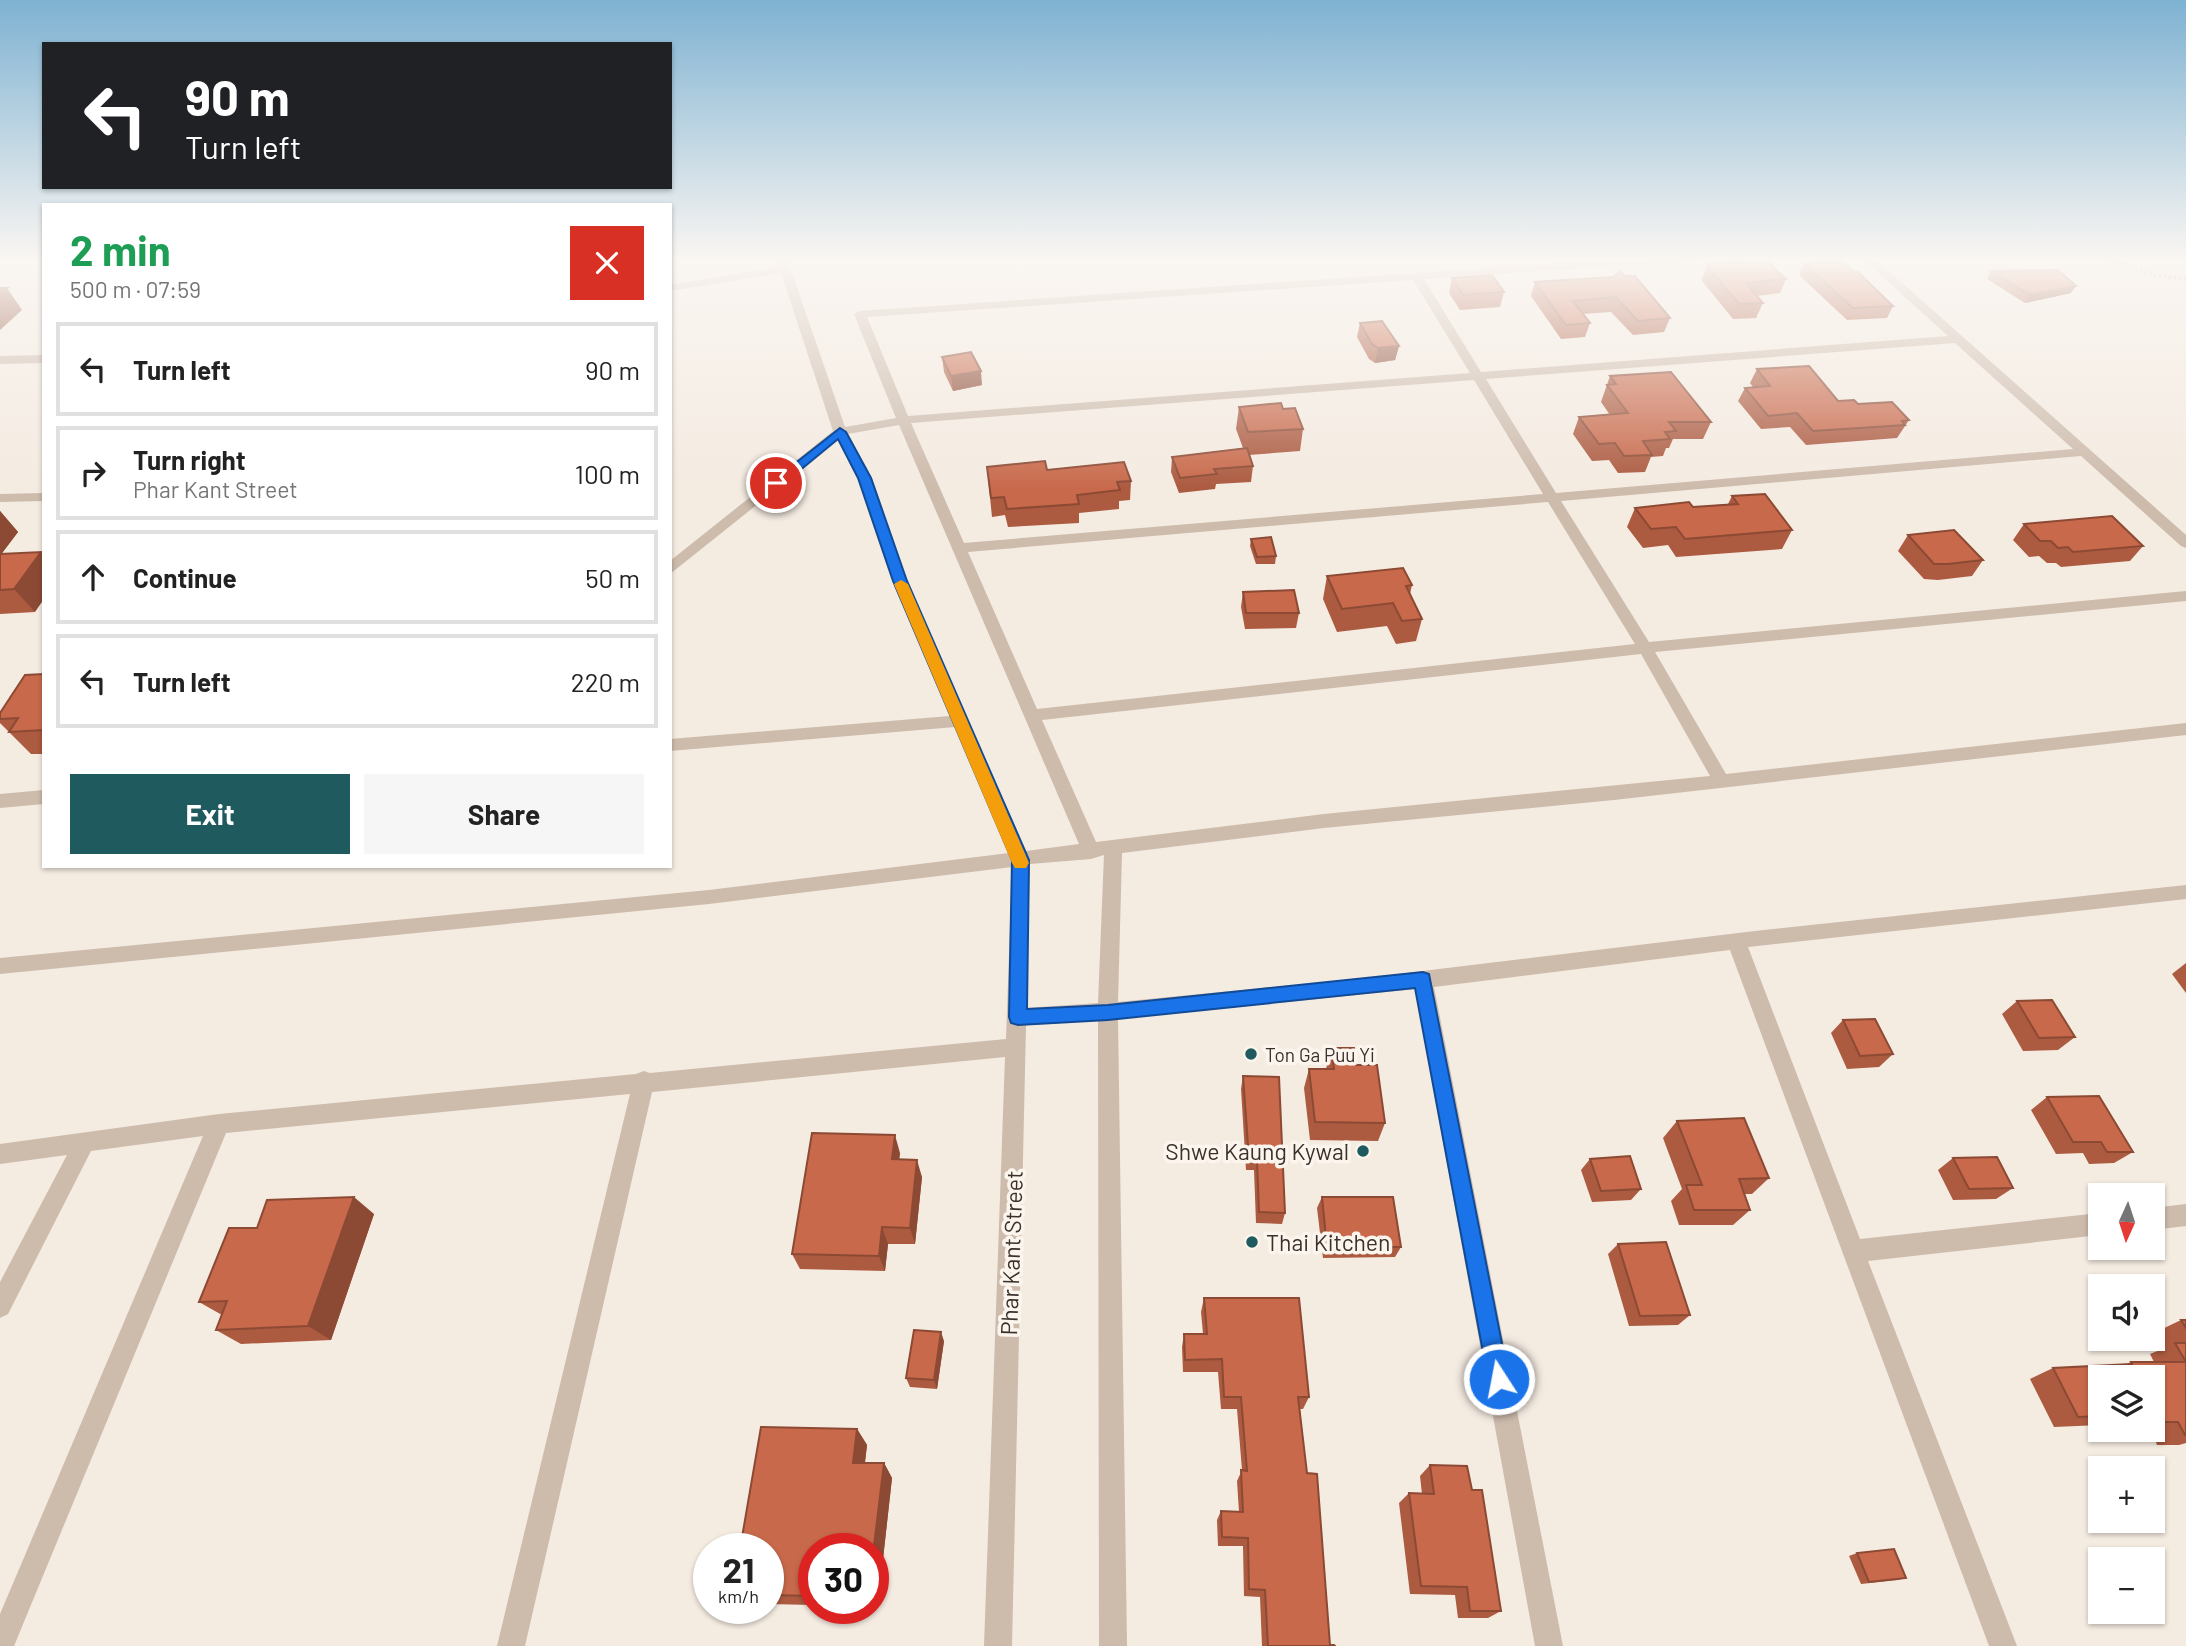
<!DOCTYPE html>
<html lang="en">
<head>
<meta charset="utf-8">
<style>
	body { margin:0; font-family:Barlow,sans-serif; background:#f6f6f6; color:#222; height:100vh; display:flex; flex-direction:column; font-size:26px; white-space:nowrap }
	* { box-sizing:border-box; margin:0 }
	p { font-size:23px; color:#767676 }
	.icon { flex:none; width:38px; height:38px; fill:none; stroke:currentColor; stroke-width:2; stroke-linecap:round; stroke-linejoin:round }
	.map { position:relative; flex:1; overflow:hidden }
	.sheet { position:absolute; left:42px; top:203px; width:630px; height:665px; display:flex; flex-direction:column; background:#fff; border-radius:0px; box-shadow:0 2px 5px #0004 }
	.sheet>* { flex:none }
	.guide { position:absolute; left:42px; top:42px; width:630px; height:147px; border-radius:0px; box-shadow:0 2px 5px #0004; background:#202124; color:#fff; overflow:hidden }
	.needle { width:46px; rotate:183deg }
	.tools { position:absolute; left:2088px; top:1183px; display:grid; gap:14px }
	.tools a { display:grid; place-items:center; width:77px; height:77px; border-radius:0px; background:#fff; box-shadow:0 2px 5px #0004; font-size:35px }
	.speed { position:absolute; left:693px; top:1533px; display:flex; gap:14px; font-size:35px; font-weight:700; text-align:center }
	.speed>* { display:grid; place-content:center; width:91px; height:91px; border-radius:50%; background:#fff; box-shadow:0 2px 5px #0004; line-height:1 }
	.speed small { font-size:18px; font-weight:400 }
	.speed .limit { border:10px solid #d22; background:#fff; color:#111 }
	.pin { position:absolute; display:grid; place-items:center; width:60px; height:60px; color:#fff; margin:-30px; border:4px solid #fff; border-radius:50%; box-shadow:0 2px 7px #0007 }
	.me { position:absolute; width:77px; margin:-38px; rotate:349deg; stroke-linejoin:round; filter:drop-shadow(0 0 5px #0008) }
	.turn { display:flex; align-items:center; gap:24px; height:147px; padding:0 28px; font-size:32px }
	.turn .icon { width:91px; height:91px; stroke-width:2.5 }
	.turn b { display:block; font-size:49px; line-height:60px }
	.round { display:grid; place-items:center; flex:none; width:74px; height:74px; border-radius:0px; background:#f6f6f6 }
	.head { display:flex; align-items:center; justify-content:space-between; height:119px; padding:0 28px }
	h1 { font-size:42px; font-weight:700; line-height:52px; color:#1e9e55 }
	.cta { display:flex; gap:14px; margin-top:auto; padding:14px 28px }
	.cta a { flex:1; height:80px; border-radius:0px; background:#1f5a5e; color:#fff; font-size:28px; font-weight:700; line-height:80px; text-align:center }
	.cta a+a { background:#f6f6f6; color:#222 }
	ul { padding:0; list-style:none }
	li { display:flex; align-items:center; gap:21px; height:94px; margin:0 14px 10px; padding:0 14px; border:4px solid #e0e0e0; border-radius:0px }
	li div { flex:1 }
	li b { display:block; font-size:26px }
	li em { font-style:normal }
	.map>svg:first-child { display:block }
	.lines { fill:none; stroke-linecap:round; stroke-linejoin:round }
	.path { stroke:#b9a596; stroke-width:3.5; stroke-dasharray:2.5 2.5; stroke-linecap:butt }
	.minor { fill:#cdbbac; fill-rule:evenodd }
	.wall { fill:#ac5a40 }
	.shaded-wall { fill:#8c4a34 }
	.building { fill:#c8694b; stroke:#8c4a34; stroke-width:2 }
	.route { fill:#1a73e8; stroke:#114b97; stroke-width:2 }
	.slow { fill:#f59e0b }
	.poi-dot { fill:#1f5a5e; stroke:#fbf5ee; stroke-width:2.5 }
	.labels { text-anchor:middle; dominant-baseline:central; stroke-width:7; stroke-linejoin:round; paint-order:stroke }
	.poi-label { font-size:19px; fill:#3b302b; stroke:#fbf5ee; text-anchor:start }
	.near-poi-label { font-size:23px; fill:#3b302b; stroke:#fbf5ee; text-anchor:end }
	.near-street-label { font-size:23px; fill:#3b302b; stroke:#fbf5ee }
</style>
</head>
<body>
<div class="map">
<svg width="2186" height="1646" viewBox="0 0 2186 1646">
	<rect width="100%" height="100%" fill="#f4ebe1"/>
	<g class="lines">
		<path class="path" d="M2107,258l46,17 33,4"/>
		<path class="minor" d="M776,258h11l58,169 51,-9 -42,-104 6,-3 776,-53h60l-5,3 -267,18 57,93 467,-36 -86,-78h12l312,277v13l-5,-2 -100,-90 -520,45 88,141 537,-51v10l-531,51 71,122 460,-51v12l-572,65 -290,28 -202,25 -4,149 238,-23 399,-48 431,-46v14l-438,48 112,292 240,-26v22l-232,26 149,385h-28l-259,-696 -296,37 129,659h-28l-120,-657 -297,30 9,627h-28l-1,-625 -72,4 -14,621h-28l21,-589 -353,35 -127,554h-28l133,-552 -404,39 -212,513h-14v-32l203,-478 -112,15 -83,163 -8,4v-36l67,-127 -67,9v-20l219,-30 417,-40 8,-3 6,2 356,-34 6,-172 -303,37 -709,70v-16l709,-68 300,-37 -54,-126 -285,24v-12l280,-23 -57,-135 -35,-103 -20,-38 -168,134v-13l163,-130 -52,-158 -111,18v-6l108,-18zM1413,280l57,93 -562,43 -41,-99zM1955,343l118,106 -517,44 -70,-114zM1474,380l69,114 -579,49 -53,-120zM899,425l180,419 -53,7 -119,-270 -35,-103 -24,-44zM1548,502l87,142 -598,65 -69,-157zM1641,654l69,122 -386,38 -228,28 -54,-122zM1104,855l-6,148 -72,5 4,-144 61,-5z
			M44,355v8l-44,1v-8z
			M44,493v8l-44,1v-8z
			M44,790v14l-44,4v-14z
			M2186,1204v22l-34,4v-22z"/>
	</g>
	<path class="wall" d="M1804,263l50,9 39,34 -6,12 -40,2 -48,-45z
		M1708,264l78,15 -6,14 -23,3 6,7 -7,15 -23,1 -31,-38v-3z
		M1991,271l80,22 -46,10 -38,-24z
		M1625,276l45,42 -6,14 -31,3 -22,-23 -28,2 7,9 -5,14 -24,2 -30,-43 4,-14z
		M1452,278l52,14 -4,15 -40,3 -11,-17z
		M1360,323l39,23 -4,14 -20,3 -6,-4 -12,-22z
		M942,357l40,28 -29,6 -9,-19z
		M1757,369l81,32 20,3 51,16 -12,18 -91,7 -16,-18 -29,2 -23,-28 7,-13 8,-1 -3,-4z
		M1610,376l101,46 -8,17h-30l-4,9h-3l-3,8 -12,1 -6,15 -27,1 -9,-13 -17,1 -19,-27 6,-17 31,-2 -9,-13z
		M1239,407l44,2 20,20 -3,22 -51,4 4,11 -2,16 -35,2 -1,5 -36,4 -8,-21 1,-15 71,-9 -7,-19z
		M987,467l60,3 84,11 -1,19 -11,1v8l-40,4v10l-71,4 -3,-12 -13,2z
		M1732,496l60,34 -10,19 -106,8 -8,-12 -25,3 -16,-21 8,-19 58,-1 35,-3z
		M0,511l18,21 -17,22 34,58 -35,2z
		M2024,524l119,22 -13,15 -69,6 -5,-4h-9l-8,-7 -10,1 -16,-17z
		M1908,535l75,25 -11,16 -34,4 -14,-1 -26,-28z
		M1251,539l25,17 -1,8h-19l-6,-18z
		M1327,576l85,9 -2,9 12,25 -6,22 -20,3 -9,-18 -50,6 -14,-33z
		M1243,592l56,21 -3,15 -51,1 -4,-22z
		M44,674v80h-13l-31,-31v-10z
		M2186,963v30l-14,-19z
		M2017,1001l58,36 -17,13 -35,1 -21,-37z
		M1843,1020l50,34 -14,13 -32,2 -16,-36z
		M1331,1048l25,17 29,58 -7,18 -68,-1 -6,-52 5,-19h17z
		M1243,1076l42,137 -3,11 -26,-1 -2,-53h-8l-5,-81z
		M2047,1097l86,55 -19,11 -25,1 -6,-11 -27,1 -25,-44z
		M1677,1121l92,57 -17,16h-8l6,16 -17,15h-54l-8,-24 11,-12 -19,-51z
		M900,1153l-1,6 23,18 -7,67h-27l-3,27 -85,-2 -8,-15z
		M1953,1158l60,30 -17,11 -43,1 -15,-30z
		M1590,1159l51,30 -10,11 -39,2 -11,-32z
		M1322,1197l79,50 -6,10 -72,1 -6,-50z
		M374,1214l-43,126 -90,4 -25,-14 6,-15 -23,-13 58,-74z
		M1618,1244l72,71 -12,10 -49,1 -21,-72z
		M1204,1298l105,99 -6,12h-3l7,64 23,172 5,1h-73l-2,-49 -16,-1 -1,-50h-25l-1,-26 4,-9 18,1 -2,-31 5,-11 -5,-61h-16l-3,-37h-35l-1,-25 2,-13h19l-2,-22z
		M2181,1320h5v123l-7,2h-22l-5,-13h-16l-1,-2h17v-53h-52v48l-46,2 -24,-48 23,-11 71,-3 7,-3h23l-4,-8 15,-6 -9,-16z
		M944,1341l-7,48 -27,-2 -4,-9z
		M857,1429l10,16 -2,18h19l8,15 -10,90h-9v-19h-59v56l-46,-1v-55z
		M1430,1465l42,25 29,121 -13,7h-30l-3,-23 -45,-1 -11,-91 10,-10 13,1 -2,-18z
		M1857,1553l49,25 -8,2 -37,4 -12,-28z"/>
	<path class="shaded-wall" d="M670,258h24l-24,4z
		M2076,286l-5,7 -46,10 5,-8z
		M7,288l15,22 -22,20v-36z
		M1399,346l-4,14 -20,3 3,-15z
		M981,371l1,14 -29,6 -2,-15z
		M0,511l18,21 -18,24z
		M41,552l3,3v44l-9,13 -21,-23z
		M895,1135l5,18 -3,24 -5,-18z
		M917,1160l5,17 -7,67 -5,-16z
		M354,1197l20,17 -43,126 -23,-14z
		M882,1227l6,17 -3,27 -6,-15z
		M941,1332l3,9 -7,48 -3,-9z
		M857,1429l10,16 -4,32 -10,-14z
		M884,1463l8,15 -10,90 -9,-10z"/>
	<path class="building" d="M1764,258l22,21 -40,4 17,20 -24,1 -31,-37v-3z
		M1841,260l13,12h4l35,34 -40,2 -49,-45z
		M2058,270l18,16 -46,9 -39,-24z
		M1621,271l4,5h10l35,42 -32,3 -22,-24 -43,4 17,22 -24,2 -31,-43 78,-5z
		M1492,275l12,17 -41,3 -11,-17z
		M0,288h7l-7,6z
		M1382,321l17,25 -21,2 -6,-4 -12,-21z
		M971,352l10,19 -30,5 -9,-19z
		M1809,366l29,35 16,-1 4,4 34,-2 17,18 -7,1 3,4 -92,6 -16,-18 -29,3 -23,-28 25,-2 -13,-17z
		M1671,372l40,50h-42l7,9 -11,1 5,7 -27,2 9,14 -28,1 -9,-13 -16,1 -20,-27 49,-4 -21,-28 9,-1 -6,-8z
		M1281,403l2,6 12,-1 8,21 -55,3 -9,-25z
		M1247,448l6,18 -39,3 3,5 -37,4 -8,-21z
		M1045,461l2,9 77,-8 7,19 -14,1 3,8 -43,5 2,9 -72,5 -3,-12 -13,1 -4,-31z
		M1765,494l27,36 -107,9 -9,-12 -25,2 -16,-21 54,-6 4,5 45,-3 -6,-8z
		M2112,516l31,30 -70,6 -5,-5 -10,1 -7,-7h-11l-16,-17z
		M1954,530l29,30 -35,4h-14l-26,-29z
		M1271,537l5,19 -19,1 -6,-18z
		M41,552l-27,37 -14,1v-36z
		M1403,568l9,17 -6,1 16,33 -20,2 -9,-18 -51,6 -15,-33z
		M1294,590l5,23h-53l-3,-21z
		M44,674v56l-35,2 9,-14 -18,1v-6l25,-38z
		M2052,1000l23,37 -36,1 -22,-37z
		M1875,1019l18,35 -33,2 -17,-36z
		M1331,1048h23l2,17h21l8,58 -70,-1 -6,-53h25z
		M1243,1076l36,1 6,136 -26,-1 -2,-53h-8z
		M2099,1096l34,56h-26l-6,-10h-28l-26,-45z
		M1744,1118l25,60 -30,1 11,31h-56l-8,-25h16l-25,-64z
		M812,1133l83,2 -3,24 25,1 -7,68 -28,-1 -3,29 -87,-2z
		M1630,1156l11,33 -40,2 -11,-32z
		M1997,1157l16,31 -44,1 -16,-31z
		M354,1197l-46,129 -92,4 11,-29 -28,1 30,-74h28l10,-28z
		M1322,1197h71l8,50h-74z
		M1666,1242l24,73 -50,1 -22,-72z
		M1204,1298h95l10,99h-11l9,76 10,1 13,171h4l1,1h-67l-3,-56 -16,-1 -1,-51 -26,-1 -1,-26 22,1 -2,-42 6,1 -6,-74h-17l-2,-38 -37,1 -1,-26h23z
		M2181,1320h5v8z
		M914,1330l27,2 -7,48 -28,-2z
		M2175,1343h11v92h-1l-7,-13h-15l-5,-9h-6v-36h-52v39l-22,1 -25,-49 79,-4 -1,-2h55z
		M761,1427l96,2 -4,34h31l-11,91v-5h-59v47l-46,-1v-46h-28z
		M1430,1465l37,1 5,24h10l19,121h-31l-3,-24 -46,-1 -12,-93 25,1z
		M1894,1549l12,29 -37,4 -12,-29z"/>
	<linearGradient id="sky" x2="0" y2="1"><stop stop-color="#7eb2d2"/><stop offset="0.53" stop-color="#faf6f2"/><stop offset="1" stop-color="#faf6f2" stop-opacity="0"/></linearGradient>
	<rect width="2186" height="489" fill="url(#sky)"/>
	<path class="route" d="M840,428l6,4 25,46 36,103 122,279 -2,149 81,-4 315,-33 6,2 80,405 -3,8 -7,3 -8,-3 -3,-8 -73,-391 -307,32 -90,5 -7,-2 -2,-6 3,-157 -119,-279 -35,-103 -20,-39 -57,47 -11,-3z"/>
	<path class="slow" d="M901,580l7,4 121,279 -3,5h-11l-3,-5 -118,-279z"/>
	<g class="poi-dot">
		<circle cx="1251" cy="1054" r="7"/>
		<circle cx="1363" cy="1151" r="7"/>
		<circle cx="1252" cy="1242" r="7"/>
	</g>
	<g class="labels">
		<g class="poi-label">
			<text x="1265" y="1054">Ton Ga Puu Yi</text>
		</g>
		<g class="near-poi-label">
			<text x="1349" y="1151">Shwe Kaung Kywal</text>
			<text x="1266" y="1242" text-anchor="start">Thai Kitchen</text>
		</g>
		<g class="near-street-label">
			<text transform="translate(1011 1253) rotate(-88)">Phar Kant Street</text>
		</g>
	</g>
</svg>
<div class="tools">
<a><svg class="needle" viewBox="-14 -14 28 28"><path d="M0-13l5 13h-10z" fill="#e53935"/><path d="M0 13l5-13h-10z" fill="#767676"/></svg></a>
<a><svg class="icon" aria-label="sound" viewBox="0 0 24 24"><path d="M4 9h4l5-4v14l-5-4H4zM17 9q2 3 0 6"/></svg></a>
<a><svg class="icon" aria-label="layers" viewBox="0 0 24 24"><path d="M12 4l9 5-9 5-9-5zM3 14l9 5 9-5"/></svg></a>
<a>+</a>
<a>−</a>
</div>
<div class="speed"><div>21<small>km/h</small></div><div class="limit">30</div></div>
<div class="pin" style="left:776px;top:483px;background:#d93025"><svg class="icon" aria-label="arrive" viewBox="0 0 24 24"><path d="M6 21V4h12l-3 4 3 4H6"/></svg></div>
<svg class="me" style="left:1499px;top:1379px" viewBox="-20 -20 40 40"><circle r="17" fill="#1a73e8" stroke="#fff" stroke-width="3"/><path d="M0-11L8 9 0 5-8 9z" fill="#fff"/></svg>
<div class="guide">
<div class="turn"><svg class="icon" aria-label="left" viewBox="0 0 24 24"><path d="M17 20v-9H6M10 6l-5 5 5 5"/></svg><div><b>90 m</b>Turn left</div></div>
</div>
<section class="sheet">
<div class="head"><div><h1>2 min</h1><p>500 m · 07:59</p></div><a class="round" style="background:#d93025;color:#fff"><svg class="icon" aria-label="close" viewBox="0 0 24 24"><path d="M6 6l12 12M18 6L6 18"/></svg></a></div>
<ul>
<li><svg class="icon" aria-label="left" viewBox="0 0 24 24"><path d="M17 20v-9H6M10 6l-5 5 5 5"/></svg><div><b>Turn left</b></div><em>90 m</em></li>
<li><svg class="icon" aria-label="right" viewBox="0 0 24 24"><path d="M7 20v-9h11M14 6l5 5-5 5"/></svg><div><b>Turn right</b><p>Phar Kant Street</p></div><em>100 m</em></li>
<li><svg class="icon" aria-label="ahead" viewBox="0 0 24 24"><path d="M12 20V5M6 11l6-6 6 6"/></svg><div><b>Continue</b></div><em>50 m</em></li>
<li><svg class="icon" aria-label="left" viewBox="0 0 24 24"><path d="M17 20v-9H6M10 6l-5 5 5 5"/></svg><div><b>Turn left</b></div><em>220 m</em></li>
</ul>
<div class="cta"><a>Exit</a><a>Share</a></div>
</section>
</div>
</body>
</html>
